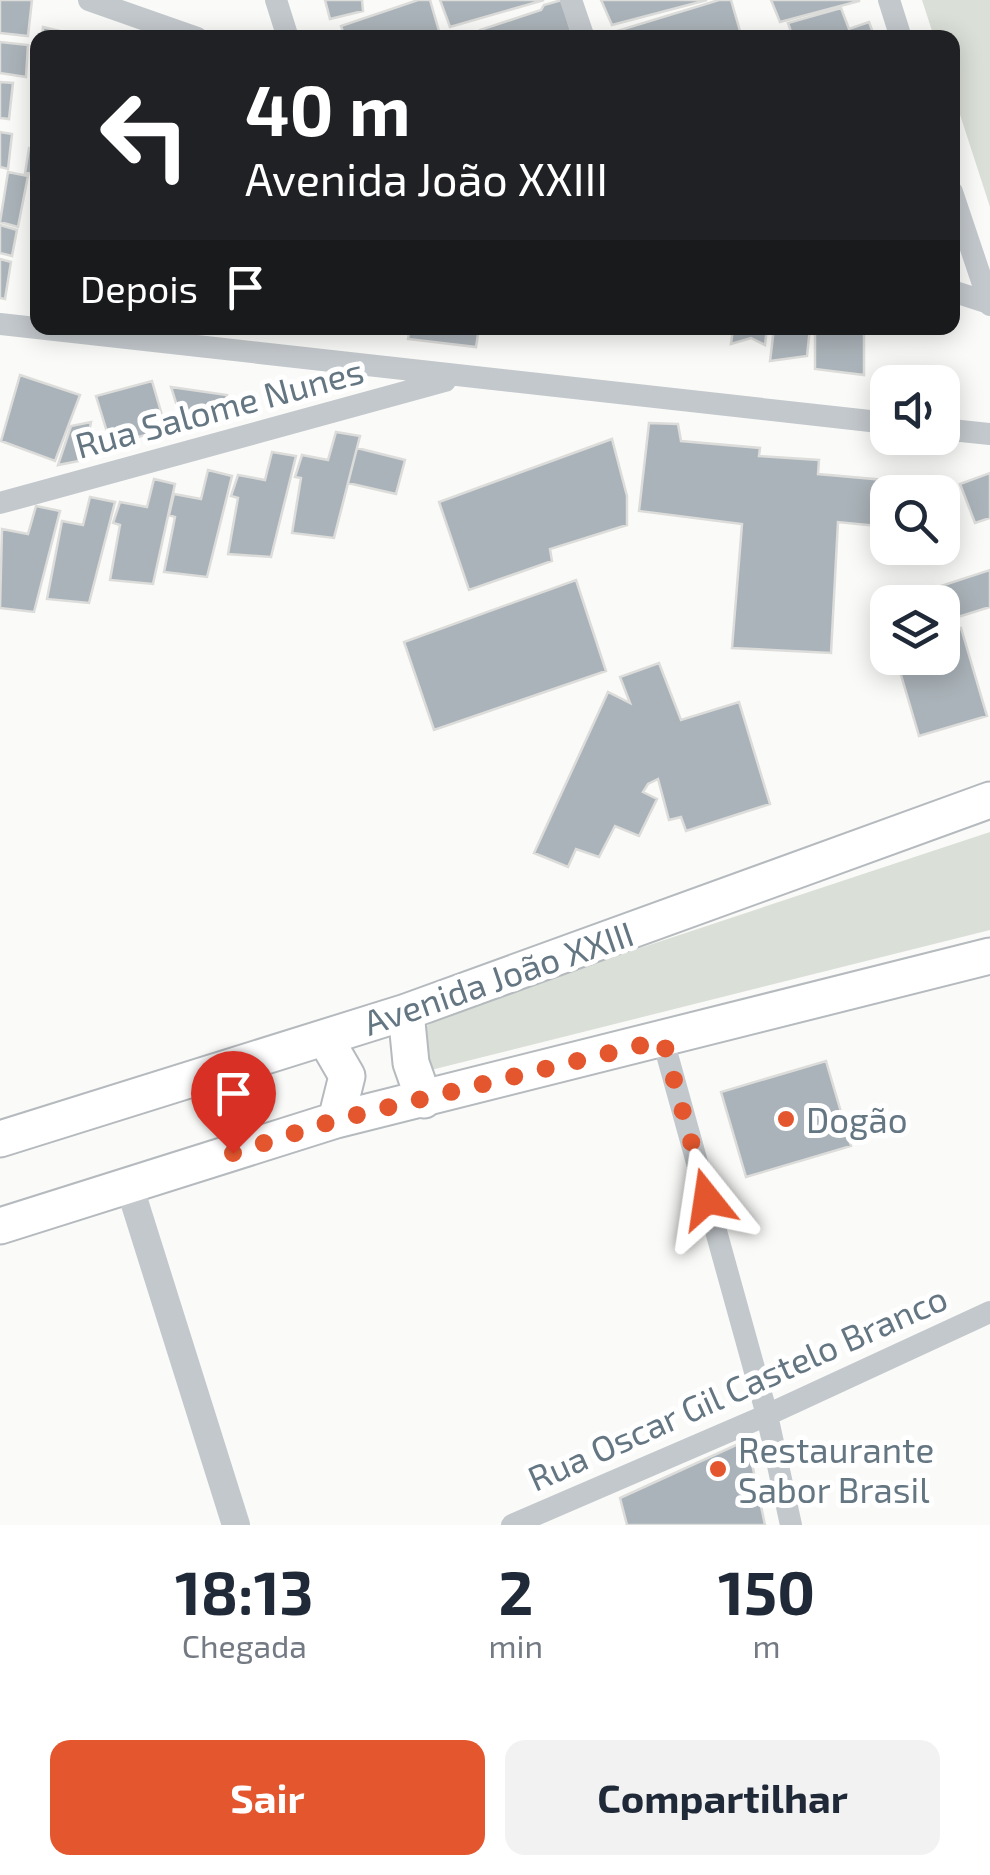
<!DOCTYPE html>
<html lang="pt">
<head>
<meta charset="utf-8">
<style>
	body { margin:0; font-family:"Exo 2",sans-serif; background:#f2f2f3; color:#1f2937; height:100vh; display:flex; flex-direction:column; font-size:38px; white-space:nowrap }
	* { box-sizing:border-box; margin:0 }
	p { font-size:32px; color:#747a83 }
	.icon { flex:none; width:55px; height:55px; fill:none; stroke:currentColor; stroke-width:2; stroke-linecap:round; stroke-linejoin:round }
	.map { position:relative; height:1525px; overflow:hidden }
	.sheet { display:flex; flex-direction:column; background:#fff; flex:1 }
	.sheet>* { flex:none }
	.top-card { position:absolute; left:30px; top:30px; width:930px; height:305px; border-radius:20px; box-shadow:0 5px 25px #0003; background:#202124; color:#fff; overflow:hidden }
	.controls { position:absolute; left:870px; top:365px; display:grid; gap:20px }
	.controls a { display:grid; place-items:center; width:90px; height:90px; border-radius:20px; background:#fff; box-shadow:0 5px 25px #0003; font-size:50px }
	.pin { position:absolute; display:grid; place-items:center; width:85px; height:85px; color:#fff; margin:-102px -42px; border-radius:50% 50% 50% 0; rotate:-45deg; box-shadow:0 0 10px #0007 }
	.pin .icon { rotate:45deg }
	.me { position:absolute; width:110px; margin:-55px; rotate:345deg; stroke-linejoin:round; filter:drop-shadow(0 0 8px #0008) }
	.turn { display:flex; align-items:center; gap:35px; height:210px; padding:0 50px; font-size:45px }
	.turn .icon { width:130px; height:130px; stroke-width:2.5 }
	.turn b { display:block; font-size:70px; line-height:85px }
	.then { display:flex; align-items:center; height:95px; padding:0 50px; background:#0003; gap:20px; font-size:38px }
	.eta { display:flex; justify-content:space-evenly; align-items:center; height:170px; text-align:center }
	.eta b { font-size:60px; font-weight:700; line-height:70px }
	.primary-button { display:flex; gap:20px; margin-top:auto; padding:20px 50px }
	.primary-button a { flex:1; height:115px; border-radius:20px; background:#e4572e; color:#fff; font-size:40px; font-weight:700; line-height:115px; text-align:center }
	.primary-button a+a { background:#f2f2f3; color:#1f2937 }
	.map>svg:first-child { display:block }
	.green { fill:#dadfd7 }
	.building { fill:#aab3b9; stroke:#dcdcda; stroke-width:2.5 }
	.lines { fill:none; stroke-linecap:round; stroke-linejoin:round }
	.primary-casing { stroke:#b5babe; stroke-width:39 }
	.minor { stroke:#c3c8cc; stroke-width:22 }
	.tertiary { stroke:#c3c8cc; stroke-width:28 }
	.primary { stroke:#fff; stroke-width:35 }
	.route { stroke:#e4572e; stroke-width:18; stroke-dasharray:0 32.4 }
	.poi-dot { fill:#e4572e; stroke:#fff; stroke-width:4 }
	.labels { text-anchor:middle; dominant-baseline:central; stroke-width:10; stroke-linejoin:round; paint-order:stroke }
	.street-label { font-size:35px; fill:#657683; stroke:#fff }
	.poi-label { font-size:35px; fill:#657683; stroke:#fff; text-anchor:start }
</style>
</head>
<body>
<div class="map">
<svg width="990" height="1525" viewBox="0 0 990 1525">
	<rect width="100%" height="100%" fill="#fafaf8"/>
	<path class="green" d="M922,0h68v207l-37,-114 -1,-55 -18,-1z
		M990,832v98l-563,141 -7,-41 33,-20z"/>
	<path class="building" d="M0,0h32l-4,36 -28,-3z
		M325,0h37l1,11 -33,8z
		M418,0h12l11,38h-96l-4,-12z
		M440,0h104l-94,27z
		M562,0l10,34 -15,4h-75l-2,-8 61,-20 3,-5z
		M601,0h106l-95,25z
		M719,0h12l9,31 -17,7h-104l-2,-7z
		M771,0h88v1l-79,21z
		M841,8l8,21 20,-7 6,16h-82l-5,-15z
		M43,27l46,11h-47z
		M0,42l28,3 -2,32 -26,-4z
		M0,82l13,1 -4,36 -9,-1z
		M0,132l12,2 -4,35 -8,-2z
		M29,148l9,1v25l-13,-1z
		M8,172l20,4 -10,51 -18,-5z
		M0,225l17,5 -5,26 -12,-3z
		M0,259l11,3 -6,37 -5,-1z
		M410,328h69l-3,19 -68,-8z
		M733,328h34l-2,17 -14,-7 -20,6z
		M774,328h36l-3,28 -37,5z
		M815,328h49v47l-49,-6z
		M20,375l60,20 -25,66 -54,-20z
		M152,381l14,48 -55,16 -15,-49z
		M171,387l56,8 -2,27 -40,9z
		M91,422l-7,38 -26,5 13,-39z
		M649,423l29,1 3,17 79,7 -1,8 60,4 -1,14 112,10 -1,8h-41v35l-50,-5 -7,131 -99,-5 10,-124 -103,-13z
		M336,432l24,4 -26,102 -42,-5 9,-55 -6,-1 7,-22 26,5z
		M612,439l15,57v29l-77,24 2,12 -83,29 -30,-88z
		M357,448l48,12 -9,34 -48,-11z
		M272,452l24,4 -25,101 -43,-3 10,-56 -7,-2 7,-21 27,5z
		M208,470l24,6 -25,101 -43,-5 11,-55 -6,-2 5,-21 27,5z
		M990,473v45l-15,5 -15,-39z
		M154,479l21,5 -22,100 -43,-4 10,-55 -7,-2 7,-21 27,5z
		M90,497l25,5 -26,101 -42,-4 15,-78 21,4z
		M36,506l24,5 -26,101 -34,-4 2,-79 26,5z
		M990,570v37l-48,15v-20h-50z
		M576,580l30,91 -172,59 -30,-88z
		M961,628l26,88 -68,20 -23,-78h46v-24z
		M659,663l22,57 58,-18 31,102 -84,27 -5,-14 -12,3 -11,-41 -10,5 -5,8 14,7 -18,37 -24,-10 -16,31 -23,-8 -8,18 -34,-14 74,-161 22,11 -10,-26z
		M826,1061l25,85 -105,31 -25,-85z
		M747,1440l18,85h-138l-7,-27z"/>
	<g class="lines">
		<g class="primary-casing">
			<path id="primary" d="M406,1012l5,51 13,37
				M325,1038l22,38 -11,44
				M0,1139l406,-127 584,-212
				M0,1226l336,-106 654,-164"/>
		</g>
		<path class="minor" d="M89,0l108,38
			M276,0l12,38
			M571,0l13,38
			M889,0l12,38
			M952,192l38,113
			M952,291l37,12
			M0,324l888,99
			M942,429l48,5
			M0,503l445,-122
			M663,1040l104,375 24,110
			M512,1525l255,-110 223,-103"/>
		<path class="tertiary" d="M129,1185l107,340"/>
		<use href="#primary" class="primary"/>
	</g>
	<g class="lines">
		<path class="route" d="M233,1153l103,-33 327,-80 44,159"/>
	</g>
	<g class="poi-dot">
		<circle cx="786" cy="1119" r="10"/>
		<circle cx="718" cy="1469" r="10"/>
	</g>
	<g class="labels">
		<g class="street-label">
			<text transform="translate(219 407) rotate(-15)">Rua Salome Nunes</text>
			<text transform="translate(498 977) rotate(-19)">Avenida João XXIII</text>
			<text transform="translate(737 1387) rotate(-24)">Rua Oscar Gil Castelo Branco</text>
		</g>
		<g class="poi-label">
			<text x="806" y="1119">Dogão</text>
			<text x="738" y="1449">Restaurante<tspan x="738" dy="40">Sabor Brasil</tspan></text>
		</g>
	</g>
</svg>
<div class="controls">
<a><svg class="icon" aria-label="sound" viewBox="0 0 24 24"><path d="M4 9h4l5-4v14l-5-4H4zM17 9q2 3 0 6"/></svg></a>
<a><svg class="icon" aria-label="search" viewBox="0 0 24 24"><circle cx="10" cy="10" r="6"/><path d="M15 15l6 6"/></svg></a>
<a><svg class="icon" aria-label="layers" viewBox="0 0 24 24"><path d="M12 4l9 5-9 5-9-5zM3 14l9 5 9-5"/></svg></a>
</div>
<div class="pin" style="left:233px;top:1153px;background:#d93025"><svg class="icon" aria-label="arrive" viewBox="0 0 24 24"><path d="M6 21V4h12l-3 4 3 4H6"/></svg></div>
<svg class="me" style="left:707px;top:1199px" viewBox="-20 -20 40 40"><path d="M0-17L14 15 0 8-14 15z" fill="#e4572e" stroke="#fff" stroke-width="4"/></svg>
<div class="top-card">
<div class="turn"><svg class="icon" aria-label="left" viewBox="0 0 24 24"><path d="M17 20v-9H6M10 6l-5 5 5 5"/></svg><div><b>40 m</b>Avenida João XXIII</div></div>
<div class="then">Depois<svg class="icon" aria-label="arrive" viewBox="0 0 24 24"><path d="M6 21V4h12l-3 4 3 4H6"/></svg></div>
</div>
</div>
<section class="sheet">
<div class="eta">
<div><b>18:13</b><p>Chegada</p></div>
<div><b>2</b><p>min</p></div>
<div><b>150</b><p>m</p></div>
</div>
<div class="primary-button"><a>Sair</a><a>Compartilhar</a></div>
</section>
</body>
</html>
